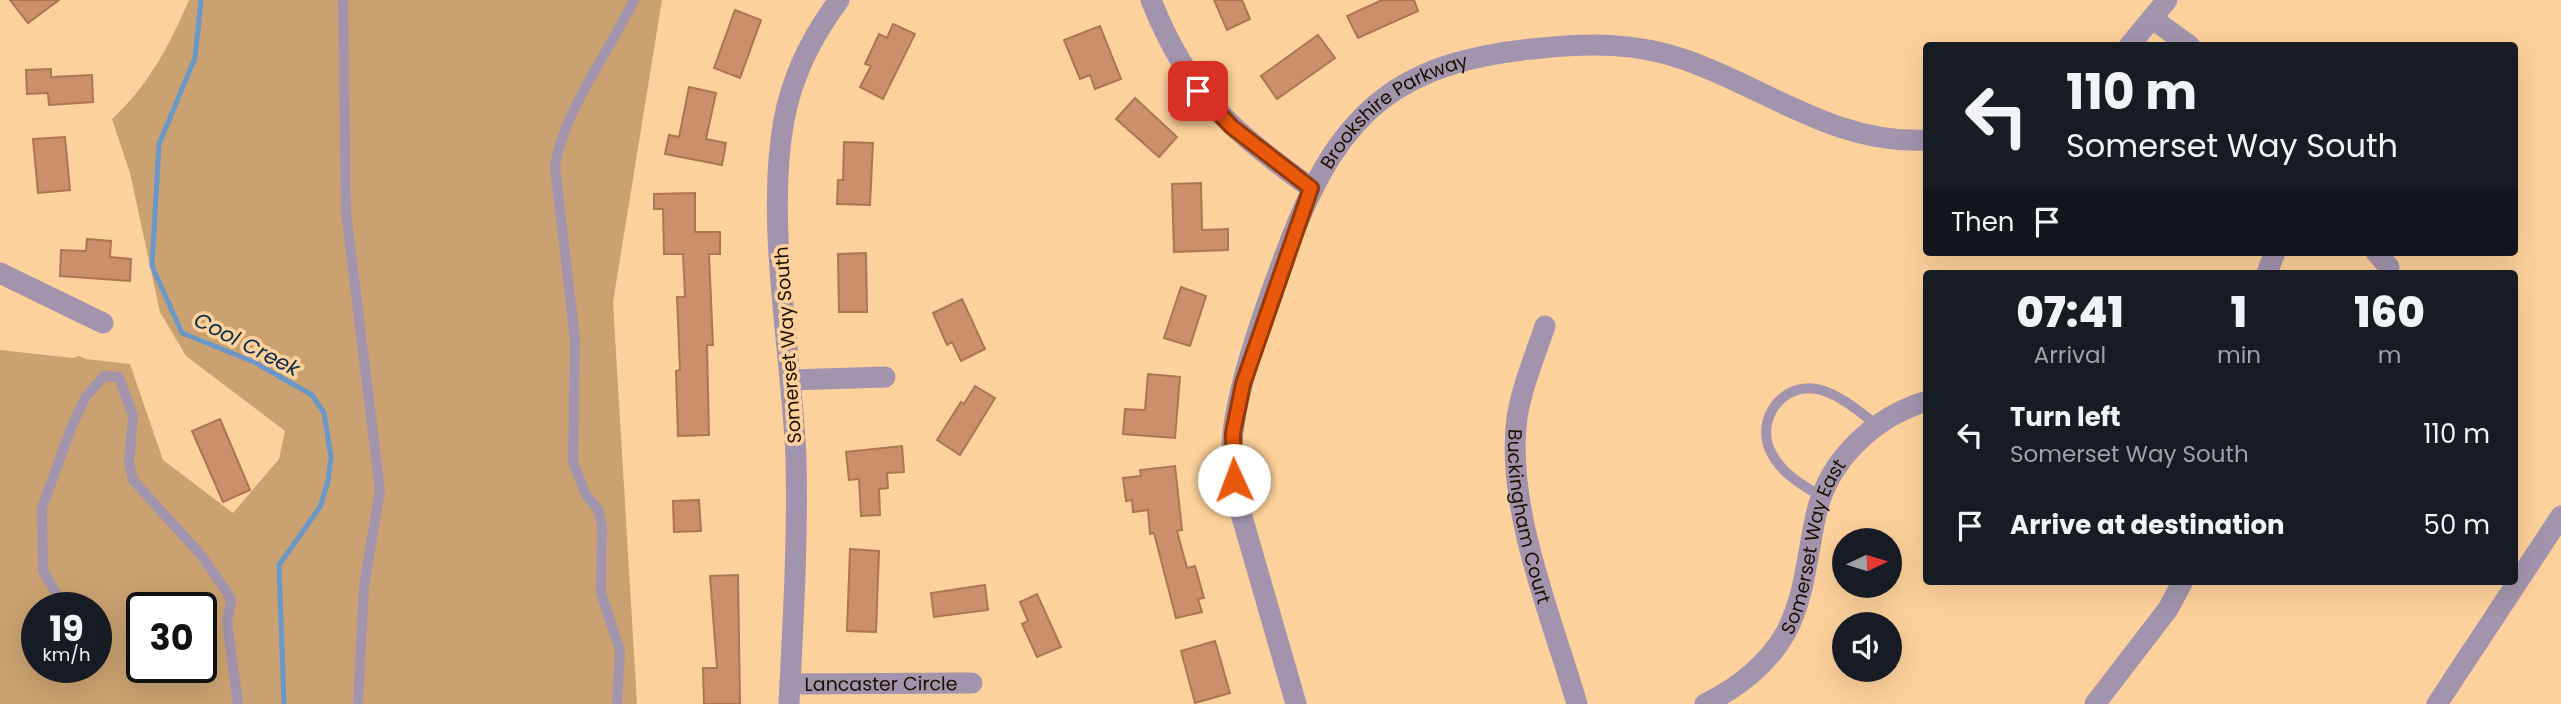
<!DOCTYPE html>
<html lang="en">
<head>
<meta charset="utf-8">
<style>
	body { margin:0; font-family:Poppins,sans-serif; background:#20242c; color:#f1f3f6; height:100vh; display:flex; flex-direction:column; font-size:26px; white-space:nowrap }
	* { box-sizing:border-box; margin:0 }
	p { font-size:23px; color:#9ea1a6 }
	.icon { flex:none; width:38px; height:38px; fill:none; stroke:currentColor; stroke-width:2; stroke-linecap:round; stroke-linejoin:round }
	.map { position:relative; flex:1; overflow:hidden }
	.drawer { position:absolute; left:1923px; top:270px; width:595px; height:315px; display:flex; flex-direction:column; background:#171b24; border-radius:7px; box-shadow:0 7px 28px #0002 }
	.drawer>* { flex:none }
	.guide { position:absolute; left:1923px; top:42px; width:595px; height:214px; border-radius:7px; box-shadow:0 7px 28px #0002; background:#171b24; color:#f1f3f6; overflow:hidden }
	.needle { width:46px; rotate:86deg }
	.fabs { position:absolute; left:1832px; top:528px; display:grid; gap:14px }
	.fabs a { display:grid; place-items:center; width:70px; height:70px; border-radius:50%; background:#171b24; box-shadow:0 7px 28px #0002; font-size:35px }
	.speed { position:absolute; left:21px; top:592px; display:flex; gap:14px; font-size:35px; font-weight:700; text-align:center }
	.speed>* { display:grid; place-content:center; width:91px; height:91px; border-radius:50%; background:#171b24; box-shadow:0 7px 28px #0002; line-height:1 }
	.speed small { font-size:18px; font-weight:400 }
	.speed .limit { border:4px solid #111; border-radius:10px; background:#fff; color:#111 }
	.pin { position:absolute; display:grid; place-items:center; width:60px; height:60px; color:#fff; margin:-30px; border-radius:14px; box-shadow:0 4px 10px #0006 }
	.me { position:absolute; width:77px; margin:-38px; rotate:358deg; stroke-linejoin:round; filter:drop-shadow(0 0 5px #0008) }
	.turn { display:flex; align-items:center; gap:24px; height:147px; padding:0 28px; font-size:32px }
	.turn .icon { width:91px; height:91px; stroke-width:2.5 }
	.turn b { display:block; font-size:49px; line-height:60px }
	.then { display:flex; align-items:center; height:66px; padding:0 28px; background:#0003; gap:14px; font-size:26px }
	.eta { display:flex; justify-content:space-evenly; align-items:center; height:119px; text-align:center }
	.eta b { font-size:42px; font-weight:800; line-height:49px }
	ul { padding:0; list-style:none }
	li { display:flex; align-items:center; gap:21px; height:91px; padding:0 28px }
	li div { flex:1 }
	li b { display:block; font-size:26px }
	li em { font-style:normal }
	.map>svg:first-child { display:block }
	.green { fill:#caa271; fill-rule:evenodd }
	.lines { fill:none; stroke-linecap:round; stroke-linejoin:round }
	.stream { stroke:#6c97c9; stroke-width:5 }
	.building { fill:#ca8f6b; stroke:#ad7552; stroke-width:2 }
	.lane { stroke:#a394ad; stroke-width:10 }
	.street { stroke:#a394ad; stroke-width:21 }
	.route-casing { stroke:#983908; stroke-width:18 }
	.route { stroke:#ea580c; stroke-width:12 }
	.labels { text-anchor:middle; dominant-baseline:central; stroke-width:7; stroke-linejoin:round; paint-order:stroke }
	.street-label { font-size:19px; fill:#1e0f00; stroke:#fdd19b }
	.water-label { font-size:21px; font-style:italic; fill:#0c2c4d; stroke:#fdd19b }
</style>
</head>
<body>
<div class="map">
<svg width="2561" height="704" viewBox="0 0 2561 704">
	<rect width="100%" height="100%" fill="#fdd19b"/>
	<path class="green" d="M189,0h473l-49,302 24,402h-637v-354l73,8 6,-2 7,3 44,5 33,96 70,53 46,-54 6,-28 -99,-75 -26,-44 -30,-139 -18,-54c37,-34 57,-73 77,-119zM37,607h59v60h-59zM142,607h59v60h-59z"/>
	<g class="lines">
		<path class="stream" d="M201,0l-6,58 -36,86 -7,122 30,67 72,29 58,33 12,18 7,44 -3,24 -8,26 -41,58 5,139"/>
	</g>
	<path class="building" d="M10,0h49l-31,23z
		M1214,0h28l8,19 -23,11z
		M1382,0h32l4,11 -60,27 -11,-22z
		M735,10l26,10 -21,58 -26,-10z
		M893,24l22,10 -32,65 -23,-12 11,-21 -6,-2 14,-30 8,4z
		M1100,26l21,53 -26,10 -5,-14 -10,4 -16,-39z
		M1318,35l17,23 -58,41 -16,-23z
		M51,69v8l41,-2 1,27 -44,3 -1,-12 -21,1 -1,-24z
		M689,87l27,6 -10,46 20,4 -4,22 -57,-11 4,-19 10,2z
		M1135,98l42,39 -18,20 -43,-38z
		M65,137l5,53 -32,3 -5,-54z
		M844,142l29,1 -3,62 -33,-1 1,-24h5z
		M1201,183l1,47 26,-1v21l-54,2 -2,-68z
		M695,193v39h25v22h-11l4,91h-6l2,90 -31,1 -2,-65 4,-1 -3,-73h8l-2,-43h-19l-1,-45h-9v-15z
		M87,239l24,2 -1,16 21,2 -1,22 -70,-5 1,-26 25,1z
		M866,253l1,59h-28l-1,-58z
		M1181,287l25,9 -16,50 -26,-8z
		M962,299l23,50 -24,12 -9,-19 -5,3 -14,-32z
		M1148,374l32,3 -5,61 -52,-4 2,-25 20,1z
		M975,386l20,12 -35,57 -23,-15 24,-38 3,2z
		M220,419l30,71 -27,12 -31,-71z
		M902,446l2,26 -17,1 1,15 -9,1 1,26 -19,1 -2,-37 -10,1 -3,-28z
		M1175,466l7,64 -5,1 10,37 8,-2 9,32 -6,1 4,13 -26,6 -22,-85 -4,1 -2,-24 -15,2 -1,-12 -6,1 -3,-23 18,-2 -1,-6z
		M699,500l2,31 -27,1 -1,-31z
		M850,549l29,2 -3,81 -29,-1z
		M738,575l2,129h-36l-1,-36h14l-7,-92z
		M985,585l3,25 -54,7 -3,-24z
		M1037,594l24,53 -24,10 -15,-33 6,-3 -8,-19z
		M1215,641l15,52 -35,10 -14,-52z"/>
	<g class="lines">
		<path class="lane" d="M343,0l3,213 34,277 -16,96 -6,118
			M1822,496c-18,-9 -41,-24 -50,-42 -19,-33 11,-75 49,-64 19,5 40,23 56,35
			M64,607l-21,-36 -1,-63 29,-80 14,-30 19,-22 15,1 14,39 -4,47 4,17 68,75 26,37 4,9 -4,21 11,82
			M617,704l3,-53 -19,-58 1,-68 -4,-16 -12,-14 -13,-33 2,-123 -20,-172c7,-53 55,-117 79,-167"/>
		<g class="street">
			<path d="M1151,0c37,94 80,130 160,188"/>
			<path d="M2153,19l37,27"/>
			<path d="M2129,46l38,-46"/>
			<path d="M2376,252l13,15"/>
			<path d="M0,273l103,50"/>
			<path d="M2267,273l8,-21"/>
			<path id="s1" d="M1545,326c-10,30 -23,60 -28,92 -12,89 35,200 60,286"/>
			<path d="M791,380l94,-3"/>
			<path id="s2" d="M790,684l182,-1"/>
			<path d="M789,704c4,-82 9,-163 7,-245 -4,-106 -31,-236 -12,-339 8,-44 29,-85 55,-120"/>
			<path id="s3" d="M1296,704l-56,-194c-5,-26 -10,-52 -7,-78 7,-58 37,-138 58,-193 50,-130 110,-179 251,-191 49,-5 94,-5 141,11 82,28 152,86 244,81"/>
			<path id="s4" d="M1705,704c32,-16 62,-39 80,-70 20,-36 22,-79 31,-119 12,-55 58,-98 111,-114"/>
			<path d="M2095,704l73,-95 15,-28"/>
			<path d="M2437,704l124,-188"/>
		</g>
	</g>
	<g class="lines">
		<g class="route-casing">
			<path id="route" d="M1198,91l34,36 79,61 -68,196 -10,49 1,47"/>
		</g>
		<use href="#route" class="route"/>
	</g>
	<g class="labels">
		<g class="street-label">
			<text stroke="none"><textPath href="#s3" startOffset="654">Brookshire Parkway</textPath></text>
			<text transform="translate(788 345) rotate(-94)">Somerset Way South</text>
			<text stroke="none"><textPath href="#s1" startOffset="196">Buckingham Court</textPath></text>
			<text stroke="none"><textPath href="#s4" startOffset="200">Somerset Way East</textPath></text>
			<text stroke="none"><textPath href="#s2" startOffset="91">Lancaster Circle</textPath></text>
		</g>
		<g class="water-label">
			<text transform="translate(247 344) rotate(27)">Cool Creek</text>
		</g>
	</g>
</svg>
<div class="fabs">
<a><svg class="needle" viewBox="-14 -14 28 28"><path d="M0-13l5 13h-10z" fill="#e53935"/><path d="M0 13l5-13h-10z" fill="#9ea1a6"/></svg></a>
<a><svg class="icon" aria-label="sound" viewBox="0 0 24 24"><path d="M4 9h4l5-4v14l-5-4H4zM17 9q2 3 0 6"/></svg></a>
</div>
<div class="speed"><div>19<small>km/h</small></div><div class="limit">30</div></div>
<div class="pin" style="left:1198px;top:91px;background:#d93025"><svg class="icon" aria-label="arrive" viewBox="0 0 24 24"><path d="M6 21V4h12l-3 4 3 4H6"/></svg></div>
<svg class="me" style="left:1234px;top:480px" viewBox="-20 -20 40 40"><circle r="19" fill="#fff"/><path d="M0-13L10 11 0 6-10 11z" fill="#ea580c"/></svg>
<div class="guide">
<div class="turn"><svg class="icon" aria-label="left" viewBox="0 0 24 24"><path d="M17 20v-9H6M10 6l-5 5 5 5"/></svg><div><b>110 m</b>Somerset Way South</div></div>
<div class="then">Then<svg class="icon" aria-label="arrive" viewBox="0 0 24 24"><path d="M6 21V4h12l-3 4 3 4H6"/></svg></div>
</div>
<section class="drawer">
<div class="eta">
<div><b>07:41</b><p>Arrival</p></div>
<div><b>1</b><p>min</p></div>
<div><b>160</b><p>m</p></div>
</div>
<ul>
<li><svg class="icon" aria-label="left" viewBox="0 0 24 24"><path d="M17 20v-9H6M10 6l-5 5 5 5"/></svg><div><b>Turn left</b><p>Somerset Way South</p></div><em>110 m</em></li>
<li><svg class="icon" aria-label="arrive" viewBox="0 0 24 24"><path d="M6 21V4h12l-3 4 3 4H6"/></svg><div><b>Arrive at destination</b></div><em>50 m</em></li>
</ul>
</section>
</div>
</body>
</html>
